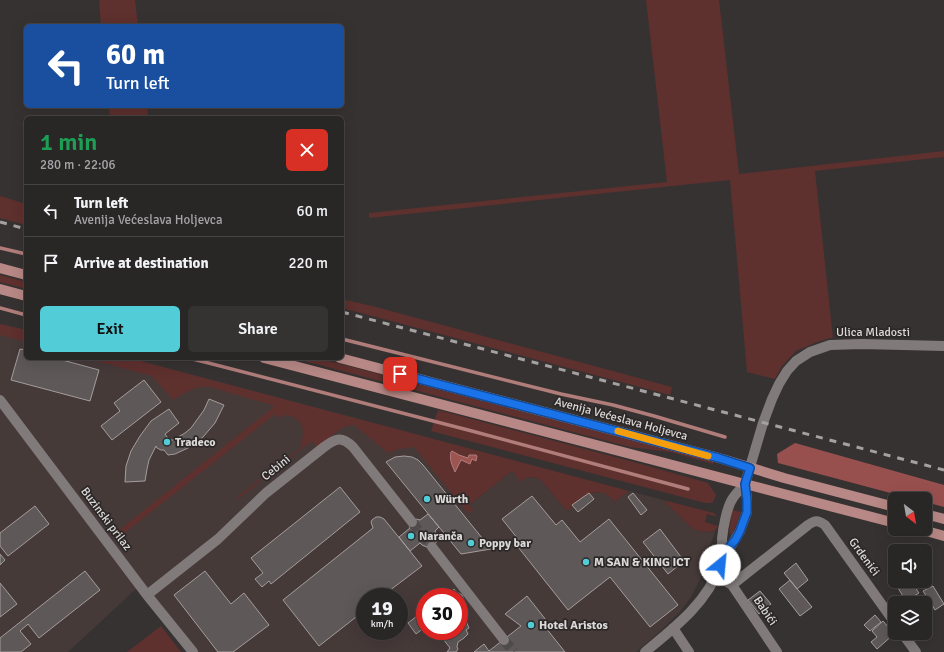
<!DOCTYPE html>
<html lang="en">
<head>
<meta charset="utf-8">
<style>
	body { margin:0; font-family:Signika,sans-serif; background:#353232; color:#f1f3f6; height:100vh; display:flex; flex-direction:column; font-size:15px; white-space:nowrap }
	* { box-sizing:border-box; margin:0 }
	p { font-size:13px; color:#a5a5a7 }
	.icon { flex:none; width:22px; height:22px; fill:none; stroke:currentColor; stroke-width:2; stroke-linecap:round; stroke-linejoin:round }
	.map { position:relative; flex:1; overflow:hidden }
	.sheet { position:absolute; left:24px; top:116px; width:320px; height:244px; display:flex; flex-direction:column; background:#292626; border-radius:6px; box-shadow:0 4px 16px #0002,0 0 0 1px #454343 }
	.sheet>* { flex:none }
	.banner { position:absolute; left:24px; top:24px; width:320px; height:84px; border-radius:6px; box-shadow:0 4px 16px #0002,0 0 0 1px #454343; background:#1a4fa0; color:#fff; overflow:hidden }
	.needle { width:26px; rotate:149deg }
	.tools { position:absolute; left:888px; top:492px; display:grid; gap:8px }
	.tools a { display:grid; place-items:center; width:44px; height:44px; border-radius:6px; background:#292626; box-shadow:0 4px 16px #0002,0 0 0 1px #454343; font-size:20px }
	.speed { position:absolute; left:356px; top:588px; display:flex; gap:8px; font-size:20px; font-weight:700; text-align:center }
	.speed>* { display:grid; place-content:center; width:52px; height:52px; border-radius:50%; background:#292626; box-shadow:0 4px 16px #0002,0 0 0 1px #454343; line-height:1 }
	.speed small { font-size:10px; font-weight:400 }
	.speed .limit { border:6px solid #d22; background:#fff; color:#111 }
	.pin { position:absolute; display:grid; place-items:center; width:34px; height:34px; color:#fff; margin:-17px; border-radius:8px; box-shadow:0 2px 6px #0006 }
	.me { position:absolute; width:44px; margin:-22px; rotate:28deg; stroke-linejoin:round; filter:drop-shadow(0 0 3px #0008) }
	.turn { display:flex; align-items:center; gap:14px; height:84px; padding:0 16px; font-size:18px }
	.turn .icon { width:52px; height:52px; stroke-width:2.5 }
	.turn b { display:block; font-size:28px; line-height:34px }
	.round { display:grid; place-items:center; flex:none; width:42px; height:42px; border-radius:6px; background:#353232 }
	.headline { display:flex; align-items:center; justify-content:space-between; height:68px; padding:0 16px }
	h1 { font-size:24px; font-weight:600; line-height:30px; color:#1e9e55 }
	.cta { display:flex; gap:8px; margin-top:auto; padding:8px 16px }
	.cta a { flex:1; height:46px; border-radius:6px; background:#52ccd6; color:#111; font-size:16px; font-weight:600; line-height:46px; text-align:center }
	.cta a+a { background:#353232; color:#f1f3f6 }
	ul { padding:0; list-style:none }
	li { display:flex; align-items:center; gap:12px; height:52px; padding:0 16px; border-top:1px solid #454343 }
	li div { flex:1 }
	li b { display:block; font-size:15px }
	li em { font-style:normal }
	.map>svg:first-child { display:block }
	.built { fill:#463a39; fill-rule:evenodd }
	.green { fill:#5e302e }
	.forest { fill:#98504e }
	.water { fill:#9d5552; stroke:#b07d7a }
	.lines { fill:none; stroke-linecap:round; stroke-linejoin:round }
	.stream { stroke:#b07d7a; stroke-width:3.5 }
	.building { fill:#5e5858; stroke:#a39d9c }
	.minor-tunnel { stroke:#504b4b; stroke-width:10; stroke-dasharray:10 5; stroke-linecap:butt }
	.minor { stroke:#807b7a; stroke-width:10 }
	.major { stroke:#b78885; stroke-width:10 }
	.rail { stroke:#a5a1a1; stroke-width:3; stroke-dasharray:7 7; stroke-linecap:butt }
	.route-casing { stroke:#114b97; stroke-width:10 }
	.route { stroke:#1a73e8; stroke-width:7 }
	.slow { stroke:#f59e0b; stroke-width:7 }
	.poi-dot { fill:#52ccd6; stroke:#2d2828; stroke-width:1.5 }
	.labels { text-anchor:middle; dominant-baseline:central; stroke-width:3.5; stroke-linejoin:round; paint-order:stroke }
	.street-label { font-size:12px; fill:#dcd9d9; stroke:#2d2828 }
	.poi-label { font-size:12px; font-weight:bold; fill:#dcd9d9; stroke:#2d2828; text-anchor:start }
</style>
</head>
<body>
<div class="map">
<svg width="944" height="652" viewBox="0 0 944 652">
	<rect width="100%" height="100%" fill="#373232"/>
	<path class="built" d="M0,324l26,6v28h103l279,74 61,73 43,-34 14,7 6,-1 8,2 27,32 22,-18 14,-1 4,2 7,8 15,-11 34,9 30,29 10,3 12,-1 -14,46 -10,20 -11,15 -24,23 -20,17h-448l-51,-64 -69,64h-68zM365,597h34v34h-34zM425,597h34v34h-34z"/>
	<path class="green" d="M99,0h36l3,26h-37z
		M646,0h73l20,174 205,-23v6l-129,14 18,167h-3l-13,4 -21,9 -14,15 -7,13 -28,-7 -17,-192 -361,38v-5l298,-31z
		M109,106h38l1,12h-38z
		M0,196l26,8v21l-26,-7z
		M0,275l26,7v7l-26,-7z
		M342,299l34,8 296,80 -2,8 -328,-87z
		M0,324l26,6v12l-26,-7z
		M86,358h43l500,133 -15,11c-16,-22 -32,-3 -47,9l-27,-32 -8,-2 -6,1 -5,4 -9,-11 -43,34 4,5 -5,3 -54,-66 -15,2 -11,4 -34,-28 -11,2 -26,20 -5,-6 -74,58 -1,-2 64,-49c1,-7 3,-16 1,-22 -2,-6 -9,-10 -15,-11 -3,0 -6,2 -9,3l-3,-4 -158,125 -3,-5 161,-128 -65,-19c-15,-2 -25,6 -37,13l-21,-24z
		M293,358h24l397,103 -1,3 -43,-12 -40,-5z
		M438,410l203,54 67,19 8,12 -3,7 -3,1h-5l-274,-72z
		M663,500l51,13 3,4 -10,-3 -2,8 13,4 -3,5 -12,1 -10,-3z
		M732,510l9,2 -8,21 -1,1h-2l-1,-2z
		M161,626l20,26h-54z"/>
	<path class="forest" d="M795,443l149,42v22l-19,-5v-3h-12l-135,-36 -1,-9z"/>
	<path class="water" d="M452,451l7,4 9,3 1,-3h7l1,1 -1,5 -4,-2 -2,5 -9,-4 -6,12c-3,-7 -6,-13 -4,-20z"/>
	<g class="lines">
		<path class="stream" d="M0,248l26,6
			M0,308l26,7
			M342,339l219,55 52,11 41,11 71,21
			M189,358l279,72 220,59"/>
	</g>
	<path class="building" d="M20,349l6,1v8h29l44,12 -9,31 -79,-21z
		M144,380l17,22 -49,38 -11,-14 19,-15 -6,-8z
		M209,399l15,6 -9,18 -12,14 -15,11 -13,6 -7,1 -4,-5h-3l-4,-2 -1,-2 -7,14 -2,9 -2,12 -20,1 1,-16 5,-15 9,-15 11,-15 18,-12 10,14 -14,11 4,6h4l12,-7 6,-5 13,-18z
		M395,457l9,-1 8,1 6,3 5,5 68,84 -30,5 -75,-92z
		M340,487l20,25 -89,72 -2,-3 -7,6 -7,-8 8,-6 -12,-15z
		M589,493l5,6 -16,13 -6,-7z
		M633,493l14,17 -6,5 -13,-18z
		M532,496l24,29 6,-5 18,22 29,-23 69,86 -28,22 -40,-50 -42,33 -50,-63 4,-3 -20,-25z
		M35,506l14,18 -41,32 -8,-10v-13z
		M428,514l11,13 -4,4 2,6 -1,6 -2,2 -5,3 -7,-3 -2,-2 -10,8 -11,-14 11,-9 -1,-2 7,-7 4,1z
		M376,517h4l4,2 38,47 -41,31h-16v13l-46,36 -36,-46 90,-72 -2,-6 1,-2z
		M660,529l24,32 -16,13 -25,-32z
		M0,554l5,6 -5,5z
		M796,563l12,17 -11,9 -13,-16z
		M85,571l15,19 -61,48 -11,-14 -8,7 11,13 -10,8h-21v-14z
		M205,571l26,33 13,-11 25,32 -36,27h-15l-44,-57z
		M790,580l22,27 -12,9 -21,-27z
		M910,581h1l8,12 -13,8 -8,-13z
		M0,583l17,21 -17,13z
		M933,586l11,18 -9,6 -12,-19z
		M454,589l2,3 6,3 2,5v5l-3,5 2,1 3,10 3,7 -3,2 2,4 -4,4 -6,4 -1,5 1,2 -2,3h-9l3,-4 -13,-17h22v-34h-15z
		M760,591l11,13 -12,10 -11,-14z
		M527,596l19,24 -4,3 23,29h-91l10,-8 5,7 32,-25 -16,-12z
		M422,612l3,3v12l-9,7 -8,-11z
		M925,614l7,9 -7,6z
		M875,615l6,7 -11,9 -6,-6z
		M883,621l11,13 -17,15 -6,-7 6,-5 -5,-6z"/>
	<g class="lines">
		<path class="minor-tunnel" d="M412,522l20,25
			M504,640l10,12"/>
		<path class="minor" d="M0,400l147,195 46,57
			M432,547l72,93
			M723,555l7,-7 10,-17 7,-19v-13l-2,-15 18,-61 9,-24 7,-15 8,-13 9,-10 14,-9 20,-7 32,-1 82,2
			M716,575l16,10 76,-60c7,-5 10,-5 17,0l70,98
			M732,585l45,67
			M147,595l71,-56 48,-46 58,-46c12,-9 18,-11 29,0l59,75
			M673,628l16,24
			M902,633l14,19
			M645,652c29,-24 62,-49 75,-86 4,-11 2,-17 2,-27 1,-11 5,-33 11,-41 3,-5 8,-9 12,-14"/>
		<path class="major" d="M0,268l26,7
			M0,289l26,7
			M264,358l481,126 150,39
			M340,358l379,100 65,20 111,29
			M925,514l19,5
			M919,529l25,7"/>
		<path class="rail" d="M0,222l26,7
			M342,312l602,158"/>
	</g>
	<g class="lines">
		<g class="route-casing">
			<path id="route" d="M400,374l319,84 31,10 -5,16 2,16v12l-7,19 -4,8 -13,16 -3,10"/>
		</g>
		<use href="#route" class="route"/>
		<path class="slow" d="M618,431l90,25"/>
	</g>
	<g class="poi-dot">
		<circle cx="167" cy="442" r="4"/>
		<circle cx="427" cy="499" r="4"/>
		<circle cx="411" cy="536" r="4"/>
		<circle cx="471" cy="543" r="4"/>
		<circle cx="586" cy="562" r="4"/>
		<circle cx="531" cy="625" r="4"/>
	</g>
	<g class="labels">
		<g class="street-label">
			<text x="873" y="332">Ulica Mladosti</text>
			<text transform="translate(621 419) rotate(15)">Avenija Većeslava Holjevca</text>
			<text transform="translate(276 468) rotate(-39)">Cebini</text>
			<text transform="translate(106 519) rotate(53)">Buzinski prilaz</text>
			<text transform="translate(864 557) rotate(54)">Grdenići</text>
			<text transform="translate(765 611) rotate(56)">Babići</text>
		</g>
		<g class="poi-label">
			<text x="175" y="442">Tradeco</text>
			<text x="435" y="499">Würth</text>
			<text x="419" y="536">Naranča</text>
			<text x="479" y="543">Poppy bar</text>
			<text x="594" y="562">M SAN &amp; KING ICT</text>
			<text x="539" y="625">Hotel Aristos</text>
		</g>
	</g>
</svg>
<div class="tools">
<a><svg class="needle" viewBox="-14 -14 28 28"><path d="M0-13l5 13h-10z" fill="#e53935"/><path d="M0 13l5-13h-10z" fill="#a5a5a7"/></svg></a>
<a><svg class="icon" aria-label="sound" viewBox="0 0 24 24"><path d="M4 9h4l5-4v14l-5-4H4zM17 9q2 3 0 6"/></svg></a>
<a><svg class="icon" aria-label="layers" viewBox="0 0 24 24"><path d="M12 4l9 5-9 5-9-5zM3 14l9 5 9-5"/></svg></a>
</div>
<div class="speed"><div>19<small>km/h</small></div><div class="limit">30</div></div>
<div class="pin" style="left:400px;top:374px;background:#d93025"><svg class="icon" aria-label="arrive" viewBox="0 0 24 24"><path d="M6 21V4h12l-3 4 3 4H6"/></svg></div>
<svg class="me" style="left:720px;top:565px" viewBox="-20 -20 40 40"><circle r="19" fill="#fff"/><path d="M0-13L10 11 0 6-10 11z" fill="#1a73e8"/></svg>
<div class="banner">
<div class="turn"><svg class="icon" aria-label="left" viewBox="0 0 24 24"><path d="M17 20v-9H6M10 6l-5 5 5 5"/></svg><div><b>60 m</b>Turn left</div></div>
</div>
<section class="sheet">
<div class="headline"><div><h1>1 min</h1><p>280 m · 22:06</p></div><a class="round" style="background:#d93025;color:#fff"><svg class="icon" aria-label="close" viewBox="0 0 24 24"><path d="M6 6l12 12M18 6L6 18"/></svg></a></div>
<ul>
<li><svg class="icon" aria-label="left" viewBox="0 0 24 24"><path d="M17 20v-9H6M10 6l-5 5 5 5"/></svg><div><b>Turn left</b><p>Avenija Većeslava Holjevca</p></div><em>60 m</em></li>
<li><svg class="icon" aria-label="arrive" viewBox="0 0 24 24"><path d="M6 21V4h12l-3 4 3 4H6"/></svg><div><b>Arrive at destination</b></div><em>220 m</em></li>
</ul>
<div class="cta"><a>Exit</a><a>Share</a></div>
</section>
</div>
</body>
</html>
